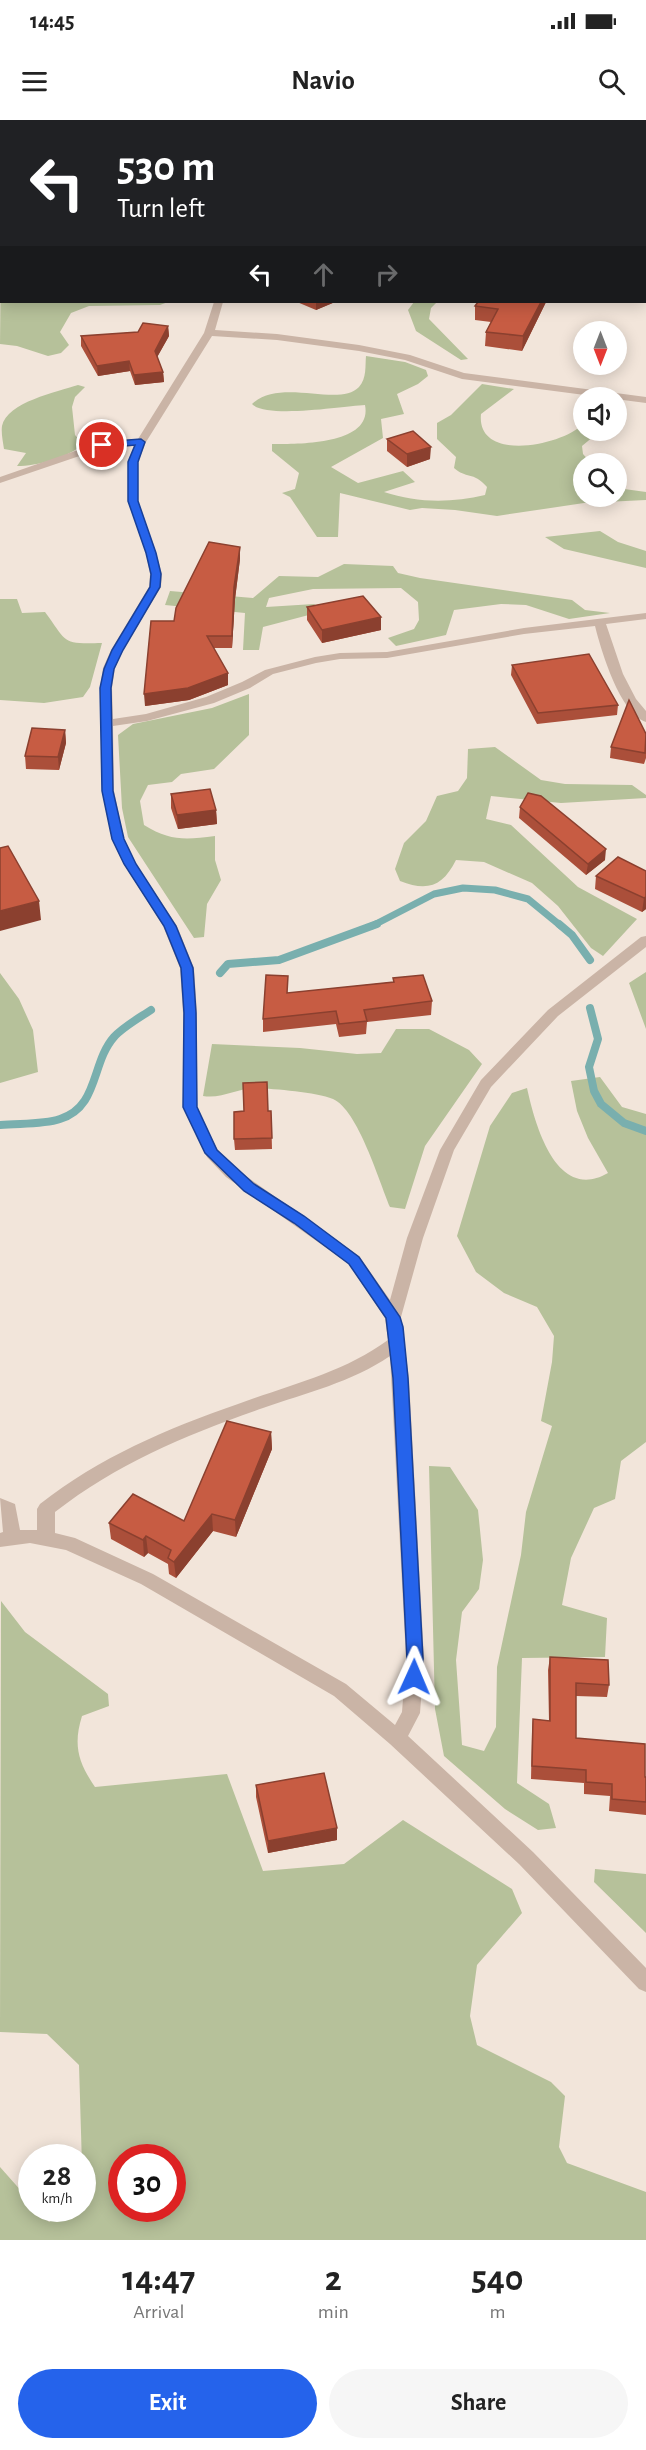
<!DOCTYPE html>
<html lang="en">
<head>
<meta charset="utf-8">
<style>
	body { margin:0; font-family:"Alegreya Sans",sans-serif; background:#f6f6f6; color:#222; height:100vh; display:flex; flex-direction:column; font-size:22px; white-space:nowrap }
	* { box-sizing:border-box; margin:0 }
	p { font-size:20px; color:#767676 }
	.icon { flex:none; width:33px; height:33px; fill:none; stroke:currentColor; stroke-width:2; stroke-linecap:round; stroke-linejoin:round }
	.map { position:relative; height:2120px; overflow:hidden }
	.panel { display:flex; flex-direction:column; background:#fff; flex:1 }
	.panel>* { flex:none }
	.top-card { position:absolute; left:0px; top:0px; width:646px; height:183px; box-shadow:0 3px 15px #0003; background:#202124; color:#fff; overflow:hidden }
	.needle { width:39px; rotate:180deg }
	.controls { position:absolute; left:573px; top:201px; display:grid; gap:12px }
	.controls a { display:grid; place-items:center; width:54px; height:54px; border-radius:50%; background:#fff; box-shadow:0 3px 15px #0003; font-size:30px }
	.speed { position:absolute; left:18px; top:2024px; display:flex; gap:12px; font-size:30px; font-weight:700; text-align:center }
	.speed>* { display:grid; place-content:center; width:78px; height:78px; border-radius:50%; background:#fff; box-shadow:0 3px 15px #0003; line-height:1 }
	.speed small { font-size:15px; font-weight:400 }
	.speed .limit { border:9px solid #d22; background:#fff; color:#111 }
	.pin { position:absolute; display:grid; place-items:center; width:51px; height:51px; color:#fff; margin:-26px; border:3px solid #fff; border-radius:50%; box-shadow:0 2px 6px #0007 }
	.me { position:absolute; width:66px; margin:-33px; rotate:1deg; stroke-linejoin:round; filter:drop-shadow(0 0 4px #0008) }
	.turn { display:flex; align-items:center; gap:21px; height:126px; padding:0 18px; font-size:27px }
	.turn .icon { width:78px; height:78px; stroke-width:2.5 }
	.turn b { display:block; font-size:42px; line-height:51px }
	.lanes { display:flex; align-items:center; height:57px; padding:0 18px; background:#0003; justify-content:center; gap:30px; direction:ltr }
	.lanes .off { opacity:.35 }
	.eta { display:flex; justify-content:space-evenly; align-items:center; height:102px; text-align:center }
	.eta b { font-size:36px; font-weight:700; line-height:42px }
	.primary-button { display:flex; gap:12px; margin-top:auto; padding:12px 18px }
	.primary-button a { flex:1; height:69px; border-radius:36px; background:#2563eb; color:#fff; font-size:24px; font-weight:700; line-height:69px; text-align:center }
	.primary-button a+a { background:#f6f6f6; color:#222 }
	.status { display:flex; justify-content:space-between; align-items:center; height:42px; padding:0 30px; background:#fff; direction:ltr }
	.status svg { height:16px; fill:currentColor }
	header { display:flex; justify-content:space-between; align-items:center; height:78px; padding:0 18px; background:#fff; font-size:27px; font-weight:700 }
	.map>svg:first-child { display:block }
	.green { fill:#b6c19a; fill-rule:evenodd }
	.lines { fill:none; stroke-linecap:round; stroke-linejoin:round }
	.stream-far1 { stroke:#79afae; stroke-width:7 }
	.stream { stroke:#79afae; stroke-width:8 }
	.minor { fill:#cab4a6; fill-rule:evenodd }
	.wall { fill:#ab4f3a }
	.shaded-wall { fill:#8b402f }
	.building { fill:#c75c43; stroke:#8b402f; stroke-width:1.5 }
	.route { fill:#2563eb; stroke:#184099; stroke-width:1.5 }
</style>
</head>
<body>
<div class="status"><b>14:45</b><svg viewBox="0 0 49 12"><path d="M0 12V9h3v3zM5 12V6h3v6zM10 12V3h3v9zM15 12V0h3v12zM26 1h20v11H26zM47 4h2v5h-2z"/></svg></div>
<header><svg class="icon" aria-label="menu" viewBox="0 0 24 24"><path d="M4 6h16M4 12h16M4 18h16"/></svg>Navio<svg class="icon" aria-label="search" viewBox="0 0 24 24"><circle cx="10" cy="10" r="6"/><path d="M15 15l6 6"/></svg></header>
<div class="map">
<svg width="646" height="2120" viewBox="0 0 646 2120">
	<rect width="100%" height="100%" fill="#f2e5da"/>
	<path class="green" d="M1,128l1,54h166l-8,3 -71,1 -18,7 -11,19 9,13 -8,8 -13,3 -31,-10 -17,-2z
		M414,182h23l-6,6 -2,11 39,40 -7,1 -45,-29 -8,-21z
		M366,236l39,6 21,8 2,6 -10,8 -21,10 7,20 -23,5 2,19 -52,29 27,16 45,-12 12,11 -31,10c33,11 67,11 101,3l2,-8c-14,-16 -21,-8 -33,-19l2,-11 -19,-18v-16l14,-8 31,-31 32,5 -33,25c-5,49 81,32 102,10l1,6 16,1 -18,15 1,8 8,9 -7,1v32h32l1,-8 29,4v8l-62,3 -87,13 -42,-6 -33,-2 -12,2 -70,-17 -2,44h-21l-27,-40 -8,-4 13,-4 4,-16 -27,-22v-7c26,0 101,1 93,-39 -21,1 -99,14 -113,-1 29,-27 87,4 107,-17 8,-9 6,-21 7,-31z
		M78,265l7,2 -10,10 -3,10 3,28 8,9c-15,14 -46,22 -66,22l9,-13 -22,-4c-1,-7 -3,-16 -2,-23 5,-24 55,-34 76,-41z
		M600,411l18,11 28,9v17l-82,-19 -19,-12z
		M344,444l49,2 5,7 22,5 152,22 13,10 25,3 -41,6 -43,-14 -25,-1 -47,6 -8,25 -50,11 -8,-8 26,-9 5,-9 -1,-18 -17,-14 -88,1 -44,9 -3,9 48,-3 10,7 -61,16 -4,23h-16l2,-37 -80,-8 5,-14 83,7 26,-22 39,1z
		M0,479h17l5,14 23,-1c23,31 16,32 57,31l-12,44 -7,10 -39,6 -44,-3z
		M249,574v41l-35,34 -33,5 -9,8 -24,3 -8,16 4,24c26,16 41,15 71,11v24l6,20 -14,24 -3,33 -10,1 -66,-101 -6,-29 -4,-73 15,-11 79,-16z
		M495,627l46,33 24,4 67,1 14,10v3l-85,5 -70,-7 -5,23 25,6 67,62 59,32 -34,37 -12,-8 -33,-42 -26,-23 -48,-21 -28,-2c-13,26 -28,32 -56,21l-5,-12 9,-26 22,-22 11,-25 21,-5 9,-13 1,-29z
		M646,852v57l-17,-46z
		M0,853l19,26 14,31 5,42 -38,11z
		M396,909h33l40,21 13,14 -57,82 -20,63 -15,-2c-11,-26 -32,-97 -57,-108 -17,-7 -58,-10 -77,-11 -18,0 -34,11 -53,8l9,-52 88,4 57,6 24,-1z
		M600,957l22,30 24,7v328l-25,19 -6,38 -21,9 -23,50 -9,47 45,13 -2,39 -83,1 -5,125 32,21 7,24 -18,2 -33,-21 -61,-53 -9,-47 -6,-243 21,1 28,43 5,50 -4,29 -17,23 -6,48 6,85 22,6 12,-24 1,-60 24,-112 5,-43 26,-86 -11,-5 11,-59 2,-26 -17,-29 -33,-14 -28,-21 -19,-36 33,-110 22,-33 15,-5c8,36 29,115 81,85l-20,-35 -11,-27 -6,-30z
		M1,1481l24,31 83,62 1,12 -27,10c-9,29 -4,46 13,71l132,-13 36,97 81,-7 59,-44 109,69 10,24 -45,52 -7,51 7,29 74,37 14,14 -6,51 8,16 79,29v48h-646v-73l31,35 1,6h5l12,14 22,-14h11l1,-9 -4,-134 -32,-31 -47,-2zM122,2037h50v51h-50z
		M595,1749l51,5v59l-52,-51z"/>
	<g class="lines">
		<path class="stream-far1" d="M372,806l62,-32 29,-6 32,2 33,9 33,27"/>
		<path class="stream" d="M559,804l13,11 18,25
			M220,853l8,-9 51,-4 98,-36
			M590,888l8,31 -9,28 5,24 7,13 23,19 22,8
			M0,1005c19,-2 42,0 60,-6 39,-12 31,-56 54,-82 9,-10 25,-19 37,-27"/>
		<path class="minor" d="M12,0h32l2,2h-33z
			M305,0h14l-16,2z
			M325,0h8v2h-8z
			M0,84h2l-2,6z
			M645,89h1v6h-1z
			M214,182h9l-8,28 62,4 82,11 51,10 54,18 182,24v6l-184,-24 -57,-19 -46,-9 -82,-11 -65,-4 -66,106 -8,20v39l18,52 6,21 -1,13 -38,63 -8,18 -3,20 1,31 33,-5 60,-17 36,-15 23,-12 50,-13 25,-4 47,-1 137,-24 122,-15v6l-40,5 17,50 13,25 10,12v11c-26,-8 -45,-72 -51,-96l-71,8 -137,24 -47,1 -24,4 -43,11 -23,14 -36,15 -67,18 -34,5 1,65 10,48 12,25 41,62 17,42 3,45v94l10,24 11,19 18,19 123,87 31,44 17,-62 33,-88 41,-70 67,-70 93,-73 5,-1v11l-88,69 -67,71 -37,63 -31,88 -22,79 8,62 15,280 -4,54 -12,23 125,116 113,116v24l-7,-3 -120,-125 -129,-120 -56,-48 -193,-112 -75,-34 -36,-7 -30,4v-14l3,-1 -3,-34 15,6 5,26h17v-21l3,-5c60,-47 126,-75 198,-100 51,-19 105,-31 150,-64l-3,-22 -36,-54 -123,-87 -19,-20 -24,-50v-94l-3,-45 -17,-42 -39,-62 -12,-25 -10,-48 -2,-103 3,-20 8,-18 38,-63 1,-13 -4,-21 -18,-52v-39l6,-16 -31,2 -103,35v-6l98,-34 40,-4 66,-106zM390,1236l16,303 -4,53 -7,13 -49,-41 -193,-110 -78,-36 -20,-5v-21c63,-49 133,-78 208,-104 43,-15 89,-26 127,-52z"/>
	</g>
	<path class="wall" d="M297,182h38l-19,8z
		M478,182h68l-24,49 -37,-5 1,-14 5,-10 -16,-2v-14z
		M168,206l1,10 -12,21 6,15 1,10 -29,3 -5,-14 -32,5 -17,-30v-10l57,-4z
		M387,319l43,20 -23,8 -20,-16z
		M240,439l-5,40 -3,49h-19l15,25v12l-39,15 -44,6 29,-85z
		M307,487l74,23 -59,13 -15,-23z
		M512,545l106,40 -1,10 -80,9 -26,-49z
		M65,610l1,13 -7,27 -33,-1 -1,-13z
		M646,614v24l-2,6 -34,-6 1,-11z
		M171,674l45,16 1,14 -39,5 -7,-21z
		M520,687l85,53 -19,15 -67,-57z
		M646,751v38l-4,3 -47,-23 1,-13z
		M393,858l39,23 -1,14 -64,7 -1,12 -27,3 -3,-13 -73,8v-13l25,-26 105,-11z
		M268,991h3l1,38 -37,1 -1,-11z
		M271,1312l1,17 -36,88 -23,-6 -37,47 -7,-4 -1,-10 -20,-11 -4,4 -33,-18 -2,-16 75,-2z
		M550,1537l59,28 -2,12 -31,-1v42l70,39v38l-37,-4 1,-15 -26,-2v-11l-53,-4 1,-47 1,-13 16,2 -1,-51z
		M256,1665l81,55 -69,13 -12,-56z"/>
	<path class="shaded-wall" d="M316,182h19l-19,8z
		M541,182h5l-24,49 1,-15z
		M168,206l1,10 -14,25v-10z
		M129,241l1,10 -32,5 -1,-10z
		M163,252l1,10 -29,3 -1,-10z
		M431,327l-1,12 -23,8v-13z
		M240,427v12l-5,40 -3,49v-12l2,-49z
		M381,497v13l-59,13v-13z
		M228,553v12l-39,15 -44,6 -1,-12z
		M65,610l1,13 -7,27 -1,-13z
		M216,690l1,14 -39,5 -1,-14z
		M606,729l-1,11 -19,15 2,-11z
		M646,777v12l-4,3 2,-14z
		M39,781l2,19 -41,11v-20z
		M271,1312l1,17 -36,88 -1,-17z
		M212,1394l1,17 -37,47 -2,-16z
		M146,1416l2,17 -4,4 -1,-17z
		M337,1708v12l-69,13v-12z"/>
	<path class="building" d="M478,182h63l-18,34 -37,-4 12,-23 -23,-3z
		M143,203l25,3 -13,25 8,21 -29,3 -5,-14 -32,5 -16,-30 57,-4z
		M413,311l18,16 -24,7 -20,-15z
		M209,422l31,5 -6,40 -2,49h-25l21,37 -40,15 -44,6 7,-73h23l2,-13z
		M363,476l18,21 -59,13 -15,-23z
		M589,534l29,51 -80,8 -26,-48z
		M629,580l17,34 -1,19 -34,-6z
		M32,608l33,2 -7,27 -33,-1z
		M210,669l6,21 -39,5 -6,-21z
		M528,673l13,3 65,53 -18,15 -68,-57z
		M8,726l31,55 -39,10v-63z
		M618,737l28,14v26l-2,1 -48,-22z
		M266,855l22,1 -1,17 107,-11 -1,-4 30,-3 9,26 -68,9 3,11 -28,3 -3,-13 -73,8z
		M267,962l1,29h3l1,27 -38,1v-27l10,-1 -1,-28z
		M227,1301l44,11 -36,88 -23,-6 -38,48 -6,-4 3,-8 -25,-14 -3,4 -34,-17 24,-29 51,27z
		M550,1537l58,3 1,25 -33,-2v55l69,6v33h1v25l-34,-3v-15l-26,-2v-12l-54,-4 1,-47 17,2z
		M324,1653l13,55 -69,13 -12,-56z"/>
	<path class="route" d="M141,319l4,3 -7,20v39l18,52 5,21 -1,13 -37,63 -9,19 -3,19 2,103 11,48 12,25 40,62 17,42 3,45 1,94 20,43 37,34 50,32 55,41 41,60 3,10 5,51 15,281 -3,23 -6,2 -6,-2 -3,-5 2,-18 -14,-281 -7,-60 -37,-54 -55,-41 -50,-32 -39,-38 -22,-46 1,-94 -3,-45 -17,-42 -40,-62 -12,-25 -10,-48 -2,-103 4,-19 8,-19 38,-63 1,-13 -5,-21 -18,-52v-39l7,-17 -33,3 -4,-3 4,-3z"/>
</svg>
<div class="controls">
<a><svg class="needle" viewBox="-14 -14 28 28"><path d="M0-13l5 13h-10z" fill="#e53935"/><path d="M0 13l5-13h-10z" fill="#767676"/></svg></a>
<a><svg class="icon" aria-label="sound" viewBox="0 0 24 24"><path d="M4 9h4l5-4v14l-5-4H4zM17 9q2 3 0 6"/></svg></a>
<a><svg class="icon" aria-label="search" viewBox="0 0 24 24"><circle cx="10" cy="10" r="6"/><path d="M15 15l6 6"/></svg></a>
</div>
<div class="speed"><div>28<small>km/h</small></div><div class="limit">30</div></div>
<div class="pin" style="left:102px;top:325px;background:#d93025"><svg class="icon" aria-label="arrive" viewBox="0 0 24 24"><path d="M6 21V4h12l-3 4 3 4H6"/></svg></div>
<svg class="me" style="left:414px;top:1557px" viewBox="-20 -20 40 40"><path d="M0-17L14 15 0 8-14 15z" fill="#2563eb" stroke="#fff" stroke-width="4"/></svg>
<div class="top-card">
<div class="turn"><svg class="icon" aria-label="left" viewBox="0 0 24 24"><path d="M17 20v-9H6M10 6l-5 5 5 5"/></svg><div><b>530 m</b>Turn left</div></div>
<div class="lanes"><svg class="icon" aria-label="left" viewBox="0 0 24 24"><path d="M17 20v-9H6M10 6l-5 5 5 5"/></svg><svg class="icon off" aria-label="ahead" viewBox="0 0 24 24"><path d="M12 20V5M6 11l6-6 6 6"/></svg><svg class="icon off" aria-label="right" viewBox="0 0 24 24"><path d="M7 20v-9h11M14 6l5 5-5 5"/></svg></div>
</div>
</div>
<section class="panel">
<div class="eta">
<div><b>14:47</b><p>Arrival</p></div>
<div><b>2</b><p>min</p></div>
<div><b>540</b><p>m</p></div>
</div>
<div class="primary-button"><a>Exit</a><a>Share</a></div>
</section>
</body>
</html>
